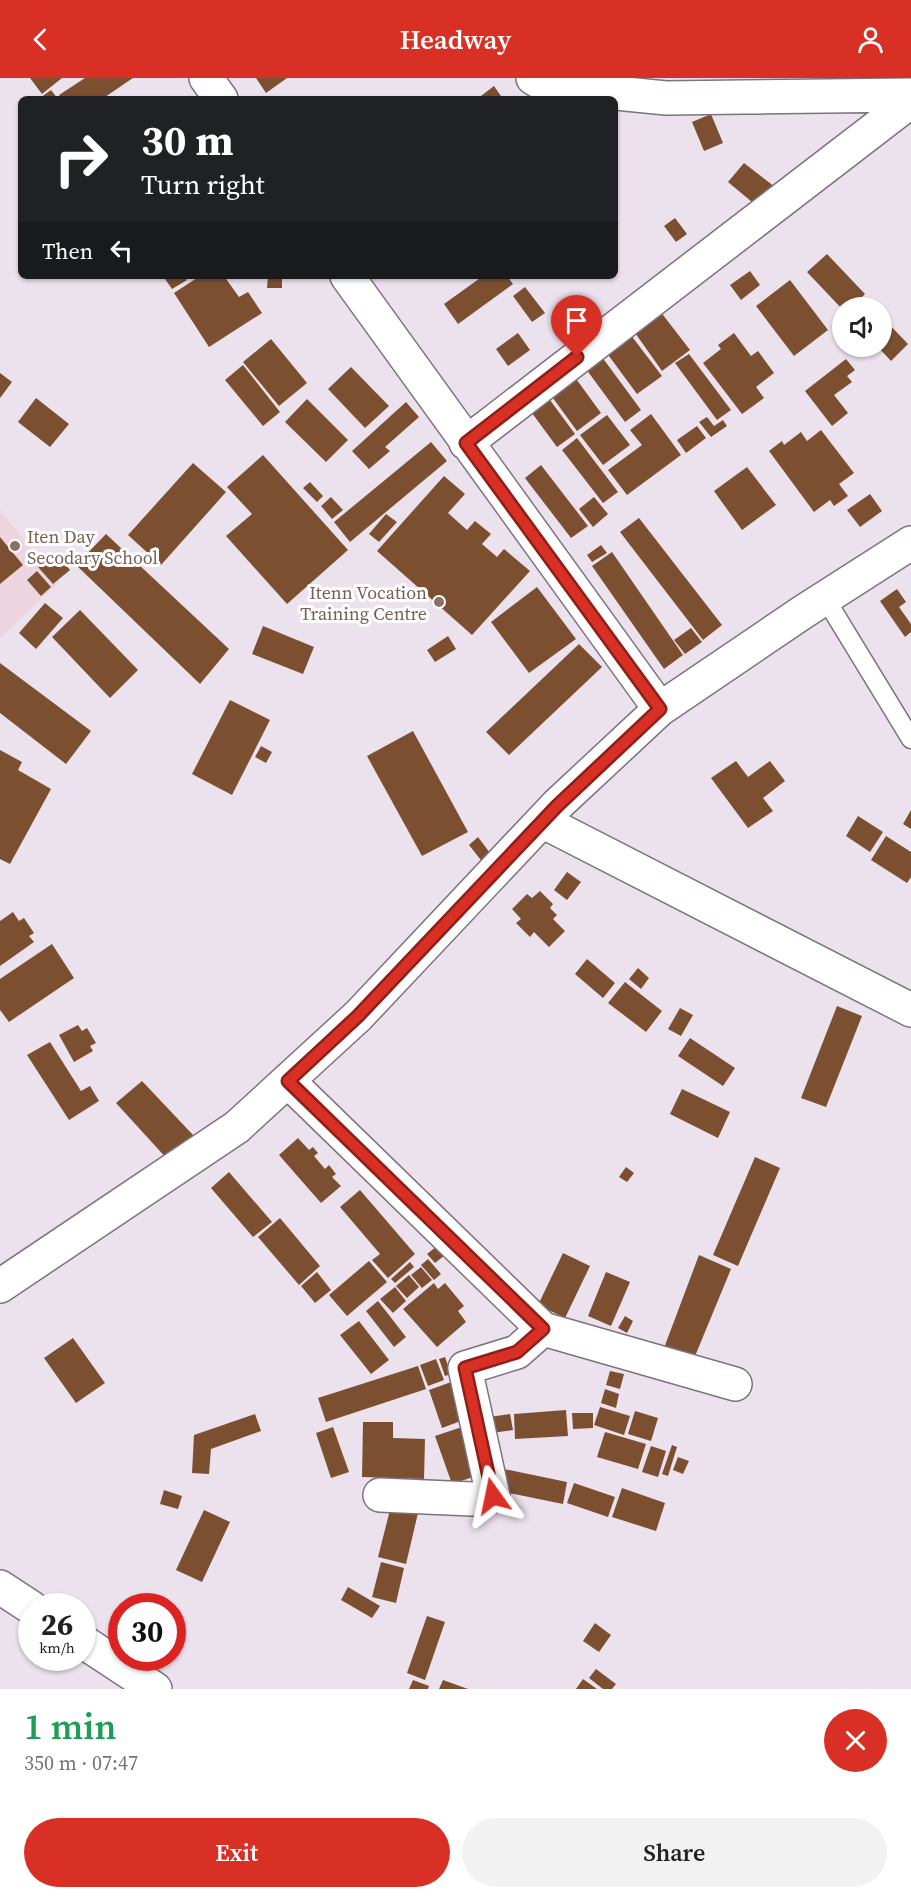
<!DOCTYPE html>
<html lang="en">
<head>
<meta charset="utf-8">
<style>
	body { margin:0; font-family:"Source Serif 4",serif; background:#f2f2f2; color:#202124; height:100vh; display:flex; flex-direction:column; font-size:22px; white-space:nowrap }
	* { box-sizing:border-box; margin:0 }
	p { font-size:20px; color:#757577 }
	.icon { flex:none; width:33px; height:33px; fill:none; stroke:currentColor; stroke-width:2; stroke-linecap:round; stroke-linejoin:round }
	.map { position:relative; height:1611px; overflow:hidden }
	.side { display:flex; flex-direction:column; background:#fff; flex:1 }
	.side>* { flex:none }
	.hud { position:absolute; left:18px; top:18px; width:600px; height:183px; border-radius:9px; box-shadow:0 2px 4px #0004; background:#202124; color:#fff; overflow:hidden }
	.buttons { position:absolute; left:832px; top:219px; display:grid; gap:12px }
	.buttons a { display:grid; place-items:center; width:60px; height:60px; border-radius:50%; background:#fff; box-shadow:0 2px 4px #0004; font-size:30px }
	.speed { position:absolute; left:18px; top:1515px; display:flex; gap:12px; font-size:30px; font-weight:700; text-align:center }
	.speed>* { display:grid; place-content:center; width:78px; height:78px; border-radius:50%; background:#fff; box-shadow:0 2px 4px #0004; line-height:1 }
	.speed small { font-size:15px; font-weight:400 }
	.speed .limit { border:9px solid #d22; background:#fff; color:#111 }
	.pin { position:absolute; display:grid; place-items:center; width:51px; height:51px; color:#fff; margin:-62px -26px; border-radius:50% 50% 50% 0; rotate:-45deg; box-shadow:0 0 6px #0007 }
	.pin .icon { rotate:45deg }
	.me { position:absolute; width:66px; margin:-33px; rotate:348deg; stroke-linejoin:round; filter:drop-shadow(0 0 4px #0008) }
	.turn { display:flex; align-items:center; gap:21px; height:126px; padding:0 24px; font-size:27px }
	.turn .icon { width:78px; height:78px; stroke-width:2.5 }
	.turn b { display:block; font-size:42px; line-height:51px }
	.then { display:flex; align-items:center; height:57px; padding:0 24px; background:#0003; gap:12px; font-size:22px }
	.round { display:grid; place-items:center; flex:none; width:63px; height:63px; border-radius:32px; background:#f2f2f2 }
	.overview { display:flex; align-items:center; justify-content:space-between; height:102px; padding:0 24px }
	h1 { font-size:36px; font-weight:600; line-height:45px; color:#1e9e55 }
	.primary-button { display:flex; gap:12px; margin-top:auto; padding:12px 24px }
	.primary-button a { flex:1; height:69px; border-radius:36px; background:#d93025; color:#fff; font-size:24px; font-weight:600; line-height:69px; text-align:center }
	.primary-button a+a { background:#f2f2f2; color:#202124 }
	header { display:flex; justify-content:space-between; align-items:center; height:78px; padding:0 24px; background:#d93025; color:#fff; font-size:27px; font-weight:600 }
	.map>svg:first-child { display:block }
	.education { fill:#edd5df }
	.building { fill:#7c4f30 }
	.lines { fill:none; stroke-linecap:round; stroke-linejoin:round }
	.lane-casing { stroke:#7c737e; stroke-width:21 }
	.street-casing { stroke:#7c737e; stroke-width:36 }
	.lane { stroke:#fff; stroke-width:18 }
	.street { stroke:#fff; stroke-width:33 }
	.route-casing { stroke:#8d1f18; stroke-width:15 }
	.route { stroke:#d93025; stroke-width:10 }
	.education-dot { fill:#8d6e63; stroke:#fff; stroke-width:2 }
	.labels { text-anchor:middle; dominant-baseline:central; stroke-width:6; stroke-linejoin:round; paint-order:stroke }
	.education-label { font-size:18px; fill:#785e54; stroke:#fff; text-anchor:start }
</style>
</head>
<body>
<header><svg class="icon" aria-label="back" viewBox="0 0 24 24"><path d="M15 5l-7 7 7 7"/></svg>Headway<svg class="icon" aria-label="person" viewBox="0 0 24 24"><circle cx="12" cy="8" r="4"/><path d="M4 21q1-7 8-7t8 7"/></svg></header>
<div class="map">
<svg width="911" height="1611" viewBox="0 0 911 1611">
	<rect width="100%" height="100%" fill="#ece2ee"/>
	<path class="education" d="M0,432l59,72 -59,56z"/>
	<path class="building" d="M30,0h32l-20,16z
		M85,0h48l-31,21h-40l-3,-4z
		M256,0h31l-21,15z
		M494,8l9,13h-26z
		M51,12l7,9h-17l-1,-1z
		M711,36l12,29 -19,8 -12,-29z
		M744,85l31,24 -17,20 -30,-25z
		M675,140l12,16 -11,8 -12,-16z
		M827,176l38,40 -14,14h-8v2l-36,-38z
		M750,193l10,14 -19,15 -11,-15z
		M163,198h22l2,4 -15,9z
		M200,198h24l15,21 9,-5 14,21 -53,34 -35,-54z
		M268,198h14v12h-15z
		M483,198h24l6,8 -55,40 -14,-20z
		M790,202l38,50 -34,26 -38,-50z
		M525,209l20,26 -13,9 -19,-26z
		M660,233l30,39 -28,21 -29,-41z
		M884,241l24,25 -17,17 -14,-15h5v-25z
		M518,255l12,17 -22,16 -12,-17z
		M734,255l17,23 7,-5 16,22 -18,14 8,11 -22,16 -39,-51 18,-14 -3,-4z
		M630,256l32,42 -25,18 -31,-42z
		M271,261l36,44 -28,23 -36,-44z
		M689,276l42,56 -14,10 -42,-57z
		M602,279l39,53 -16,12 -39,-53z
		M846,281l9,11 -8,6 5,6 -18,13 14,18 -16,13 -27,-35z
		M243,287l37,47 -17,14 -38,-46z
		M351,289l38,39 -24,22 -37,-39z
		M0,295l12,9 -12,16z
		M574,298l27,37 -24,18 -27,-37z
		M547,318l28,38 -18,13 -28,-38z
		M36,320l33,26 -19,23 -32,-25z
		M307,321l41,41 -22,22 -41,-40z
		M406,324l13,15 -34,30 5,4 -21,18 -17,-18z
		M651,336l30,41 -54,40 -19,-25 34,-25 -12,-15z
		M607,337l23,30 -27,20 -23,-30z
		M707,339l7,9 9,-6 4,6 -16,11 -12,-15z
		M697,348l9,12 -20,15 -9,-13z
		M821,352l33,43 -15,11 9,12 -14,10 -4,-6 -16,12 -45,-61 13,-10 2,4 17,-13 6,9z
		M577,360l41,54 -15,11 -41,-53z
		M431,364l16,19 -97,81 -16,-20z
		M263,377l85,95 -61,54 -61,-68 26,-22 -25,-27z
		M193,385l33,29 -65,73 -33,-30z
		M541,387l47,61 -17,12 -46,-60z
		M747,389l29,38 -34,25 -28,-39z
		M444,398l21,18 -17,19 19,17 8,-9 16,13 -9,10 15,13 7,-8 26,22 -58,64 -95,-84z
		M310,404l13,14 -6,6 -14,-14z
		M870,416l12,17 -22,16 -13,-17z
		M331,419l12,13 -11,9 -11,-13z
		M594,419l14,17 -15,13 -14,-18z
		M386,436l11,8 -18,20 -10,-8z
		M639,440l83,107 -19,15 -83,-108z
		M106,456l123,115 -29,35 -124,-119z
		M0,459l23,28 -23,19z
		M601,467l6,8 -15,9 -5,-7z
		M612,474l71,103 -19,14 -72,-103z
		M56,475l14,17 -17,14 -15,-17z
		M37,493l14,16 -10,9 -14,-16z
		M537,509l39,52 -47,34 -38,-51z
		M897,511l9,13 -7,5 12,17v8l-6,5 -25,-36z
		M45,525l18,15 -27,31 -17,-16z
		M80,532l58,60 -28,28 -58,-61z
		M263,548l51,21 -11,27 -51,-20z
		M691,550l11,14 -17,12 -11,-14z
		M448,558l8,13 -21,13 -8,-12z
		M579,566l23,23 -93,88 -23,-23z
		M0,585l91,68 -25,33 -66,-51z
		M230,622l40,20 -38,75 -40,-21z
		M413,653l55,101 -46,24 -55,-100z
		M261,668l11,6 -6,11 -11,-6z
		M0,672l22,12 -4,8 33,19 -41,75 -10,-5z
		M736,683l12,16 22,-16 15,20 -22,17 10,13 -25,17 -37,-50z
		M911,732v19l-8,-5z
		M858,738l25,16 -13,20 -24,-16z
		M886,758l25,16v25l-4,6 -36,-23z
		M478,759l15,20 -9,7 -15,-19z
		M567,794l14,10 -14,18 -13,-10z
		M540,813l13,13 -3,4 7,7 -4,4 12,12 -16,16 -15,-15 -4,5 -14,-14 5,-4 -9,-10 15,-15 5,4z
		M13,834l6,9 5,-3 10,15 -5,3 5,6 -34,24v-45z
		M52,866l22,34 -65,44 -9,-12v-31z
		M587,881l28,24 -12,15 -28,-24z
		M638,890l11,10 -8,11 -12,-10z
		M625,904l37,29 -16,21 -38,-29z
		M837,928l25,10 -36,91 -25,-9z
		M680,930l13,7 -12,21 -13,-7z
		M78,947l4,6 5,-3 9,15 -6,3 3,5 -19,11 -15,-27z
		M690,960l45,30 -12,18 -45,-30z
		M50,964l31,49 9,-5 9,15 -30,19 -42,-65z
		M142,1003l52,55 -25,25 -53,-58z
		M682,1011l48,23 -12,26 -48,-24z
		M298,1060l11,12 4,-3 5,6 -4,3 11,13 4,-4 7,9 -4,3 9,9 -20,17 -42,-48z
		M755,1079l25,11 -42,98 -25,-11z
		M626,1089l8,6 -7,9 -8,-5z
		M229,1094l43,50 -19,15 -42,-49z
		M360,1112l55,64 -27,24 -16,-18 8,-6 -40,-47z
		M280,1140l40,48 -21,19 -41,-48z
		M437,1168l8,9 -10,8 -8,-9z
		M563,1175l27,13 -25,52 -27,-13z
		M699,1177l32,14 -38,92 -29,-13z
		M428,1181l13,15 -7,6 -13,-15z
		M369,1183l18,21 -40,34 -18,-21z
		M410,1184l4,5 -19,16 -4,-4z
		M421,1189l11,13 -10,8 -11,-13z
		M317,1194l14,18 -16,13 -14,-17z
		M606,1194l24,10 -19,44 -23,-10z
		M409,1197l10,12 -12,11 -11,-12z
		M434,1205l4,6 7,-6 19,23 -6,5 8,11 -29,25 -34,-38z
		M395,1209l11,14 -13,12 -13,-14z
		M378,1223l28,36 -12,10 -28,-36z
		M625,1238l8,5 -6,12 -9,-5z
		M359,1243l30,39 -18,14 -31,-39z
		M73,1260l32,45 -29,20 -32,-45z
		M445,1279l6,17 -6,2 -6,-17z
		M436,1281l8,21 -16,6 -8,-21z
		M418,1288l8,23 -100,33 -8,-24z
		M610,1293l14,3 -4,15 -14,-4z
		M454,1303l12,38 -24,9 -13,-38z
		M605,1311l14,5 -3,14 -15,-5z
		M600,1329l30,9 -6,19 -30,-10z
		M566,1332l2,26 -53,3 -1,-25z
		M635,1333l23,7 -7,23 -23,-7z
		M572,1335h21v15l-20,1z
		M255,1336l6,17 -50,18 -2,25 -17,-1 2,-38z
		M510,1336l3,16 -22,3 -2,-16z
		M363,1344h30v16l32,1 -1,40 -62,-2z
		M465,1348l17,48 -30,10 -17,-48z
		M333,1349l16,45 -18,6 -15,-45z
		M605,1354l41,12 -8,25 -41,-12z
		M672,1367l5,2 -9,29 -6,-2z
		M651,1368l15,5 -8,26 -16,-5z
		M678,1379l11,4 -6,13 -10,-4z
		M499,1390l68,14 -4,22 -68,-14z
		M574,1405l41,14 -7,20 -41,-14z
		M622,1410l43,15 -9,28 -44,-14z
		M164,1412l18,6 -4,13 -18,-5z
		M391,1428l27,7 -12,51 -28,-7z
		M204,1432l26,12 -28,60 -26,-12z
		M381,1484l23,6 -8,35 -24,-6z
		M348,1509l32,19 -8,12 -31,-18z
		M427,1538l18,6 -20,58 -18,-7z
		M595,1545l16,12 -12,17 -16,-11z
		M596,1591l20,15 -4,5h-9l-14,-11z
		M583,1601l14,10h-21z
		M413,1602l16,6 -1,3h-19z
		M443,1602l25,9h-29z"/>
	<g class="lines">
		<g class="lane-casing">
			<path id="lane" d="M825,520l86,141"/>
		</g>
		<g class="street-casing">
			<path id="street" d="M206,0l15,21
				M533,0l13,8 120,12 245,-3
				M347,198l313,433
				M466,365l445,-342
				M542,743l369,189
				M288,1003l255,248 192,55
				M0,1208l237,-159 121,-111 199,-211 103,-96 143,-97 108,-69
				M380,1417l92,4 21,-3 -28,-128 52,-16 26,-23
				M0,1509l32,21
				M82,1563l73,48"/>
		</g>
		<use href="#lane" class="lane"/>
		<use href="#street" class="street"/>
	</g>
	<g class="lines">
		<g class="route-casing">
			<path id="route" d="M493,1418l-28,-128 52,-16 26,-23 -255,-248 70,-65 199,-210 103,-97 -194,-266 111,-86"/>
		</g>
		<use href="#route" class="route"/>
	</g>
	<g class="education-dot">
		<circle cx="15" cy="468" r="6"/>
		<circle cx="439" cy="524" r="6"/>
	</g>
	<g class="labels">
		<g class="education-label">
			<text x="27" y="458">Iten Day<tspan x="27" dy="21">Secodary School</tspan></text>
			<text x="427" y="514" text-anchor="end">Itenn Vocation<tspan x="427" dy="21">Training Centre</tspan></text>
		</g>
	</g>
</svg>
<div class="buttons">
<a><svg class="icon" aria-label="sound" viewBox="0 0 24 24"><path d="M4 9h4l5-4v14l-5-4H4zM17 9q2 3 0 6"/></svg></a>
</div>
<div class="speed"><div>26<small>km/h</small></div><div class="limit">30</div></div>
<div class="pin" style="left:577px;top:279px;background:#d93025"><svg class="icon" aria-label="arrive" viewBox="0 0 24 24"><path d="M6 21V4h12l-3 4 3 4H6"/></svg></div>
<svg class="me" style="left:493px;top:1418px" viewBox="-20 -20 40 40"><path d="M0-17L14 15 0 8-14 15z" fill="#d93025" stroke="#fff" stroke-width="4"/></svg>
<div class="hud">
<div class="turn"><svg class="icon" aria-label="right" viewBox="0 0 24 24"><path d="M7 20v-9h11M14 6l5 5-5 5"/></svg><div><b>30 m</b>Turn right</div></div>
<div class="then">Then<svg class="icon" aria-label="left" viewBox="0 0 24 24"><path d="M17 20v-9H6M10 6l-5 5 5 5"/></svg></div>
</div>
</div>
<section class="side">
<div class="overview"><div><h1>1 min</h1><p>350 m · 07:47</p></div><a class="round" style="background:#d93025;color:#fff"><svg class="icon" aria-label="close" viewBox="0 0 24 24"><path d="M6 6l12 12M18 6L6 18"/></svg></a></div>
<div class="primary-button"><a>Exit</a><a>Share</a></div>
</section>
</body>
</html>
